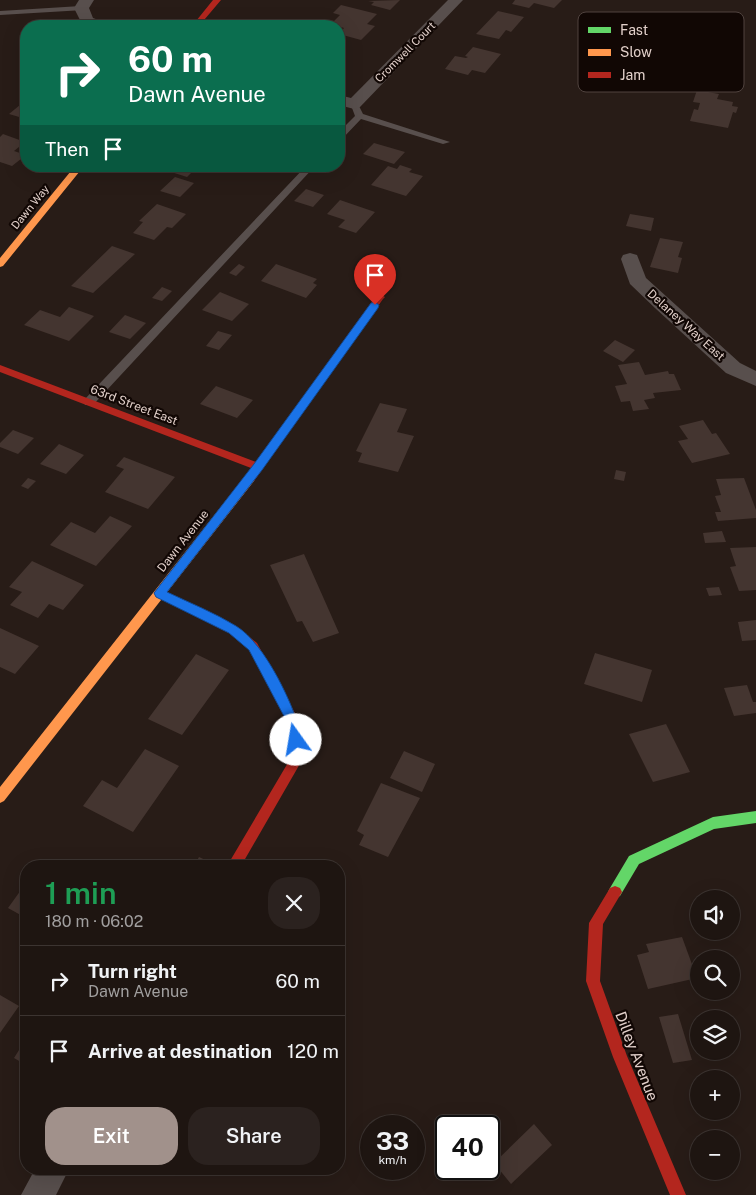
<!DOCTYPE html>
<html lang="en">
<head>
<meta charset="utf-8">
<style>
	body { margin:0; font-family:"Public Sans",sans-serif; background:#2b221f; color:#f1f3f6; height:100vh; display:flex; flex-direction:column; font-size:19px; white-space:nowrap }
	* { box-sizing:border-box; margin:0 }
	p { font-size:16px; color:#a19f9f }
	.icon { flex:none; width:28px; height:28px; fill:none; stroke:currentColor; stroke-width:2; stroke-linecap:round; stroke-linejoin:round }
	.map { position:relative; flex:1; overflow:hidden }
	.panel { position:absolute; left:20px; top:860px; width:325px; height:315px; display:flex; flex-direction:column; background:#1e1511; border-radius:20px; box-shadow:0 5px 20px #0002,0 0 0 1px #3c3431 }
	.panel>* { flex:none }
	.top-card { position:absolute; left:20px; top:20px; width:325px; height:152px; border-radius:20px; box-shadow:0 5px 20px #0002,0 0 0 1px #3c3431; background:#0b6e4f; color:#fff; overflow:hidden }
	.buttons { position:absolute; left:690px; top:890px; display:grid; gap:10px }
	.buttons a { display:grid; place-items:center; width:50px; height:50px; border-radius:50%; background:#1e1511; box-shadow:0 5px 20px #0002,0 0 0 1px #3c3431; font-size:25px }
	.speed { position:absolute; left:360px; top:1115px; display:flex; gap:10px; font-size:25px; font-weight:700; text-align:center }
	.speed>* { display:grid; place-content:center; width:65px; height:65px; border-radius:50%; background:#1e1511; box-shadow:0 5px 20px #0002,0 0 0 1px #3c3431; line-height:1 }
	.speed small { font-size:12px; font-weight:400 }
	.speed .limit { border:2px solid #111; border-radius:8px; background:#fff; color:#111 }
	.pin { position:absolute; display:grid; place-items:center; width:42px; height:42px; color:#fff; margin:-51px -21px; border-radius:50% 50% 50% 0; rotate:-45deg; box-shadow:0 0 5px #0007 }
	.pin .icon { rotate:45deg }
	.me { position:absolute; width:55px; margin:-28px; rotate:347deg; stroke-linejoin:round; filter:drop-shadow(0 0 4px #0008) }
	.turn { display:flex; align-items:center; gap:18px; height:105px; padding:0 25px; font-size:22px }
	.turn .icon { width:65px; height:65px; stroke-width:2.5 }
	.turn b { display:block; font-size:35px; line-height:42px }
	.then { display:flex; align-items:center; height:48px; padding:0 25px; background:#0003; gap:10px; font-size:19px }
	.round { display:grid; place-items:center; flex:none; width:52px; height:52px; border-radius:20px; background:#2b221f }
	.summary { display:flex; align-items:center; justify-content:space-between; height:85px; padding:0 25px }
	h1 { font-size:30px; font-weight:600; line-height:38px; color:#1e9e55 }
	.primary-button { display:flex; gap:10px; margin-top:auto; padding:10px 25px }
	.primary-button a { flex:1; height:58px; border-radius:20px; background:#a1918b; color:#fff; font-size:20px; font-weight:600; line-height:58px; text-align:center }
	.primary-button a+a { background:#2b221f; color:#f1f3f6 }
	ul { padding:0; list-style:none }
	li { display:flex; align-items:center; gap:15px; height:70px; padding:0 25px; border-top:1px solid #3c3431 }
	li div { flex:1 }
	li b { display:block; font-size:19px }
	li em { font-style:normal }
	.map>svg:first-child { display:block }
	.building { fill:#443530 }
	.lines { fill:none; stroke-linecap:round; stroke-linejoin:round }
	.lane { fill:#584f4d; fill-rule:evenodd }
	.street { fill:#584f4d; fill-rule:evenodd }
	.fast { fill:#63d668; fill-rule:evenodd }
	.slow { fill:#ff974d; fill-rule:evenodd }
	.jam { fill:#b3261e; fill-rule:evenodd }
	.route { fill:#1a73e8; stroke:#114b97 }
	.labels { text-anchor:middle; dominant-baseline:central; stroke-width:4.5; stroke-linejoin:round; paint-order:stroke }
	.far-street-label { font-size:11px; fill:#e2d0ca; stroke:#110704 }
	.street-label { font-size:12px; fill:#e2d0ca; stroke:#110704 }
	.near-street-label { font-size:15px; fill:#e2d0ca; stroke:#110704 }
	.key { fill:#110704; stroke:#50433f; stroke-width:1 }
	.key-label { font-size:14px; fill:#e2d0ca }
</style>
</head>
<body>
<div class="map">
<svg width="756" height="1195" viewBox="0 0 756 1195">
	<rect width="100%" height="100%" fill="#281c17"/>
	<path class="building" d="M400,0l-10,10 -19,-5 3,-3 -6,-1z
		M515,0h47l-8,8 -20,-5 -5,5 -17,-4z
		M341,5l36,9 -10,10 8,2 -14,14 -22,-6 5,-6 -13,-4 9,-9 -7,-2z
		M498,11l26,6 -13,15 -5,-2 -7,9 -23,-5z
		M473,47l28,7 -16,19 -13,-3 -4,5 -23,-6 10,-13 11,2 2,-1 -3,-1z
		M697,90l22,4 -2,5 16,3 -1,4 6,1 -2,6 -3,-1 -5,16 -38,-7 4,-12 4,1 2,-7 -7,-1z
		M26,100v19l-17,-5z
		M3,134l22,8 -11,9 12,4 -14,11 -12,-4v-25z
		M374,143l31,9 -11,12 -31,-10z
		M400,165l12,4 -3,3 14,4 -17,20 -35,-11 17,-19 9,3z
		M173,166h25l-11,11 -19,-6z
		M175,177l19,6 -14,14 -20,-6z
		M306,189l18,6 -11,12 -19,-6z
		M340,200l35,12 -19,21 -18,-6 7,-7 -18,-6z
		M157,204l29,10 -14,14 -5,-1 -13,13 -21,-7 10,-11 -4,-1z
		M630,214l24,4 -3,13 -25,-5z
		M660,238l23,4 -5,15 4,1 -4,15 -28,-6z
		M112,246l23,8 -42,39 -22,-7z
		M239,264l6,3 -9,9 -7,-3z
		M276,264l41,15 -4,4 4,2 -11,13 -45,-17z
		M162,287l10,4 -10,10 -10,-3z
		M220,292l29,12 -17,17 -30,-11z
		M69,307l25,9 -25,25 -45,-16 16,-15 20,7z
		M125,315l21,8 -16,16 -21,-7z
		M218,331l14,4 -13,15 -13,-4z
		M615,340l20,10 -12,12 -20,-11z
		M639,362l6,13 23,-4 1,3h5l7,16 -28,3 2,5 -11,2 5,9 -16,2 -3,-10 -9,1 -6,-16 12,-2 -9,-19z
		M216,386l37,14 -16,18 -37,-14z
		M380,403l27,6 -10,23 17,4 -16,36 -40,-10 4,-9 -6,-2z
		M703,420l9,14 4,-1 14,21 -38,9 -14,-22 10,-2 -9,-13z
		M13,430l21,8 -16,16 -18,-7v-4z
		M59,444l25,11 -18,19 -26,-10z
		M124,457l51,20 -27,32 -43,-17 19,-23 -8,-3z
		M616,470l10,2 -2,9 -10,-2z
		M28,478l8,3 -8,8 -7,-3z
		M744,478l12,32v8l-38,3 -3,-9h6l-6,-16 6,-1 -5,-16z
		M110,516l22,10 -36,40 -46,-21 21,-23 24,11z
		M722,531l4,11 -21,1 -2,-10z
		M756,547v43l-17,1 -9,-24 6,-1 -6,-18z
		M304,554l35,79 -26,9 -11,-21 -5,1 -27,-57z
		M32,561l52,24 -21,25 -14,-6 -11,14 -28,-13 12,-13 -13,-5z
		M719,587l3,8 -13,1 -3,-8z
		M756,620v20l-14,1 -4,-19z
		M0,628l39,18 -24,28 -15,-7z
		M595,653l57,17 -10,32 -58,-18z
		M196,654l33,16 -47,65 -34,-16z
		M747,685l6,17h3v11l-22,3 -10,-28z
		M666,724l24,48 -37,10 -24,-48z
		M145,749l34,17 -46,66 -50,-26 19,-26 15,8z
		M404,751l31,13 -13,28 -32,-14z
		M381,783l39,15 -32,59 -29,-12 5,-10 -7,-4z
		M199,857l15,7 -1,2h-19z
		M26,883v35l-18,-10z
		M682,937l15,41 -49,11 -11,-34 12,-3 -3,-8z
		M0,995l19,11 -19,27z
		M678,1014l14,46 -19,3 -14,-46z
		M26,1039v26l-12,-7z
		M534,1124l18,21 -41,39 -17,-21z"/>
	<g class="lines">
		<path class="lane" d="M81,6h3v4l-84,5v-4z
			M356,105l3,1 4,8 87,28 -7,2 -82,-25 -19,20 -3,1v-8l16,-16 -3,-8z
			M306,166h9l-222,239h-8l-1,-3 1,-3z"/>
		<path class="street" d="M79,0h15l-5,8 4,10 14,5 2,3 -27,-2 -8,-16z
			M448,0h15l-103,107 -6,2 -15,-4v-10l12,3z
			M630,253l7,2 9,23 94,85 16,8v15l-30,-13 -71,-65 -25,-24 -9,-25 2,-4z
			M35,1169h34l-13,26h-35z"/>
		<path class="fast" d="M756,811v12l-42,6 -75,35 -19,32 -5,2 -5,-2 -2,-4 2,-4 19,-32 84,-39z"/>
		<path class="slow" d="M75,166h9l-81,100 -3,1v-9z
			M250,474l4,1 1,3 -1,3 -250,320 -4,2v-16l246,-312z"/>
		<path class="jam" d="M213,0h8l-22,26h-7z
			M380,294l5,3 -2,2 -129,182 -4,1 -5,-4 6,-10 -251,-96v-7l256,97 121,-167z
			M160,589l77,38 20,16 40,74 5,23 -1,22 -60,104h-14l62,-105 1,-21 -5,-22 -36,-69 -20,-16 -73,-37 -2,-3 2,-3z
			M615,886l5,2 2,4 -19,32 -3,57 27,75 59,139h-16l-57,-138 -27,-76 3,-58 21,-35z"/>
	</g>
	<path class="route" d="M375,302l4,3 -1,3 -116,162 -95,122c23,11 48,21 69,34 30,18 59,82 67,114l-7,6 -4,-2 -7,-26 -36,-68 -20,-17 -73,-36 -2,-4 100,-129 117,-161z"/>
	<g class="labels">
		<g class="far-street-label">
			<text transform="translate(405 52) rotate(-45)">Cromwell Court</text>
			<text transform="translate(30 207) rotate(-51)">Dawn Way</text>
		</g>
		<g class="street-label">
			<text transform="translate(686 325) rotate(42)">Delaney Way East</text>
			<text transform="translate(134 405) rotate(21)">63rd Street East</text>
			<text transform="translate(183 541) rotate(-52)">Dawn Avenue</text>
		</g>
		<g class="near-street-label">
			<text transform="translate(637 1056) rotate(69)">Dilley Avenue</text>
		</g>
	</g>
	<rect x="578" y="12" width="166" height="80" rx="8" class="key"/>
	<rect x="588" y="27" width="23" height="6" fill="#63d668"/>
	<rect x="588" y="49" width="23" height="7" fill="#ff974d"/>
	<rect x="588" y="72" width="23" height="6" fill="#b3261e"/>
	<g class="key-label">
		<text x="620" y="35">Fast</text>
		<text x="620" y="57">Slow</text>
		<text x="620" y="80">Jam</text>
	</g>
</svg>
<div class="buttons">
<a><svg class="icon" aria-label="sound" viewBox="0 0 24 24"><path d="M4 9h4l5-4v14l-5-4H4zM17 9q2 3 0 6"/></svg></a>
<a><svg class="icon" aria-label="search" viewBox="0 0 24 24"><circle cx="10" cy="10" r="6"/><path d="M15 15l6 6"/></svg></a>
<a><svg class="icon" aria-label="layers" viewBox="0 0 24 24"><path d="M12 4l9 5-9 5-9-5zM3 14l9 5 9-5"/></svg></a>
<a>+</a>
<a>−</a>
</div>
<div class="speed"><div>33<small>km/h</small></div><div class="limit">40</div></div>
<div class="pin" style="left:375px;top:305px;background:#d93025"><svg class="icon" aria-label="arrive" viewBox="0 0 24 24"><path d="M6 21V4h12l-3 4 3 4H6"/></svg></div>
<svg class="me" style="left:296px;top:740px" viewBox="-20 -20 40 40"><circle r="19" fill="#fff"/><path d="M0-13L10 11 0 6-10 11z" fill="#1a73e8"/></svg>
<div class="top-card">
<div class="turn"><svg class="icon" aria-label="right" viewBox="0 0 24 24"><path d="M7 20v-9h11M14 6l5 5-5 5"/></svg><div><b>60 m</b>Dawn Avenue</div></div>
<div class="then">Then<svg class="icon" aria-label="arrive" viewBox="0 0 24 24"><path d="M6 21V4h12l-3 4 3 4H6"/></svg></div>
</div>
<section class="panel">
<div class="summary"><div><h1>1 min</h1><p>180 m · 06:02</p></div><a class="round"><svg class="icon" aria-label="close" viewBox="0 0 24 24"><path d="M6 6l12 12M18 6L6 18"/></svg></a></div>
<ul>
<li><svg class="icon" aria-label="right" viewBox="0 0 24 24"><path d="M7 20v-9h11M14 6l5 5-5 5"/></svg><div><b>Turn right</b><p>Dawn Avenue</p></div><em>60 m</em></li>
<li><svg class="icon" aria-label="arrive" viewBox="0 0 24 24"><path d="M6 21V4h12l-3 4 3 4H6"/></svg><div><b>Arrive at destination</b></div><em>120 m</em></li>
</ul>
<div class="primary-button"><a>Exit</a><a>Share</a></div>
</section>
</div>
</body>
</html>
